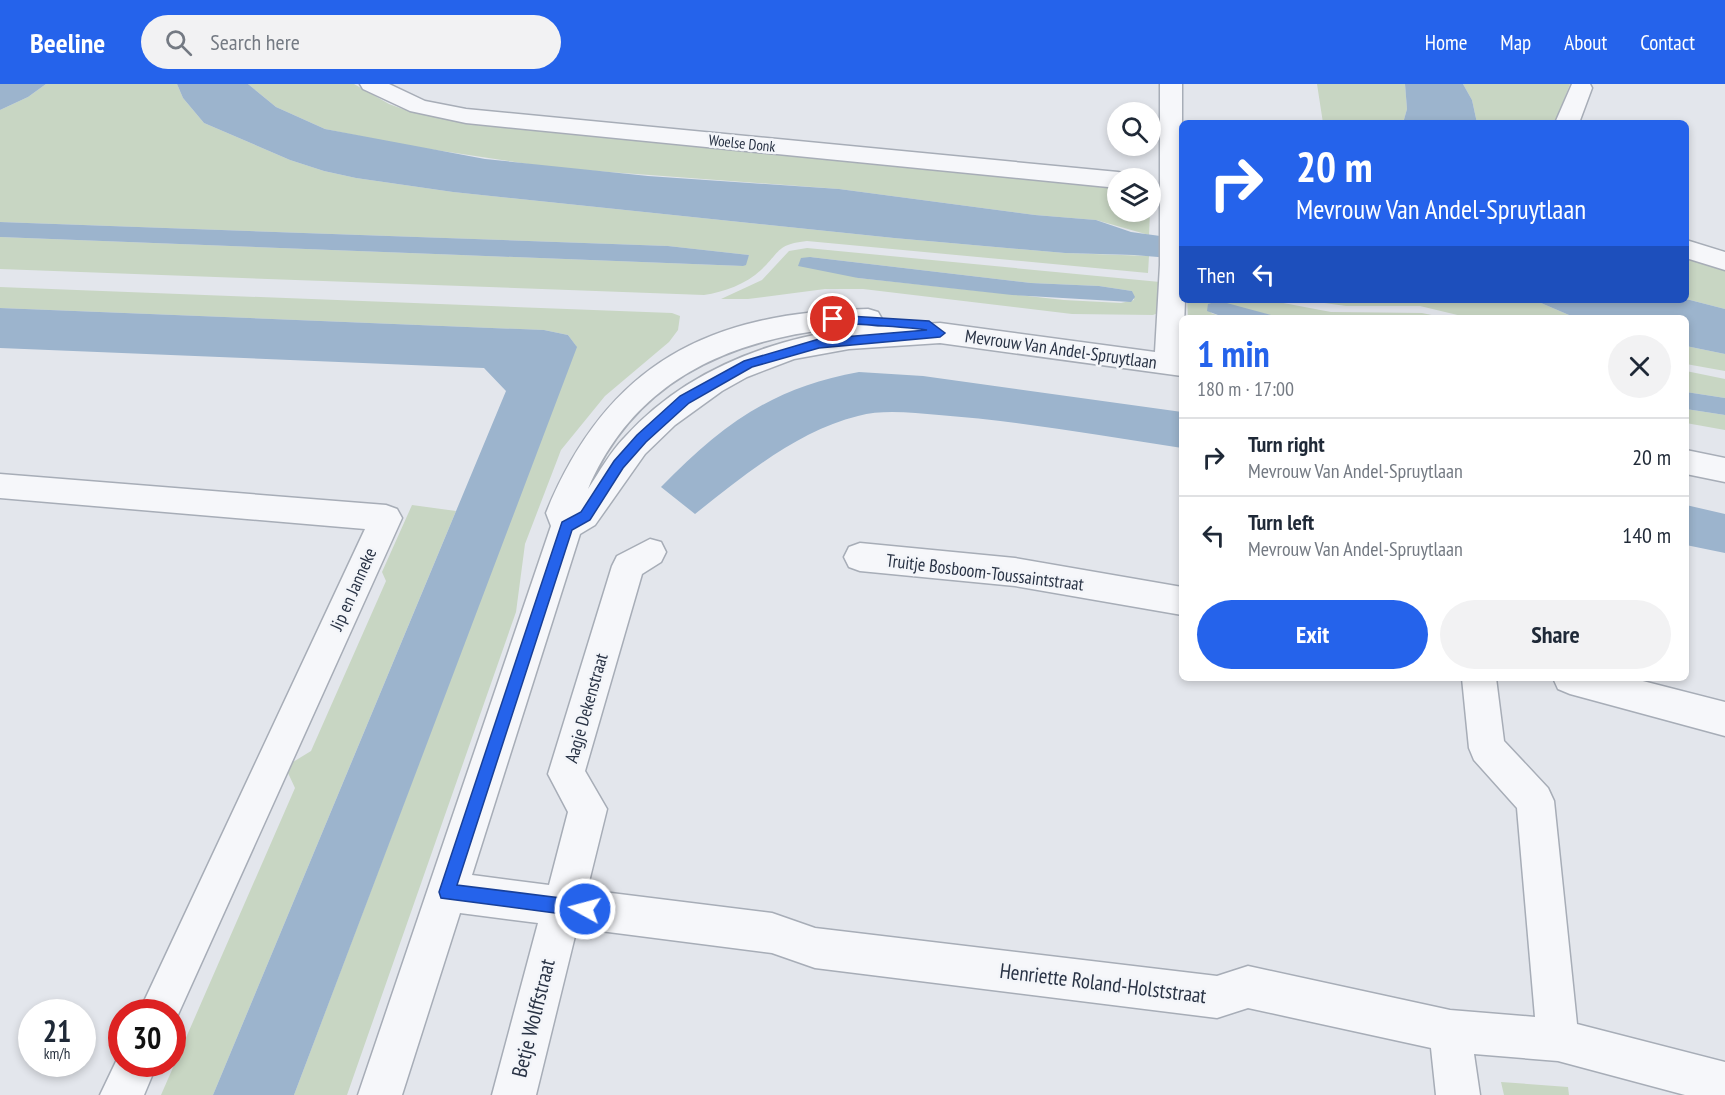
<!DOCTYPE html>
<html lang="en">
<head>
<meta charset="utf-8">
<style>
	body { margin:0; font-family:"PT Sans Narrow",sans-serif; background:#f2f2f3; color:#1f2937; height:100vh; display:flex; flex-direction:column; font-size:22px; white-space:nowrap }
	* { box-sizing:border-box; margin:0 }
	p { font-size:20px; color:#747a83 }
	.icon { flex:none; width:33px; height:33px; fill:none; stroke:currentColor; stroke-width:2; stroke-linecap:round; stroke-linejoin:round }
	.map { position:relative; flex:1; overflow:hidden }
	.side { position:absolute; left:1179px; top:231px; width:510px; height:366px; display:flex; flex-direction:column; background:#fff; border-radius:9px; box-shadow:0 3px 9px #0003 }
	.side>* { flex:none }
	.guide { position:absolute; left:1179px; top:36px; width:510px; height:183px; border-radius:9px; box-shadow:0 3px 9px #0003; background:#2563eb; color:#fff; overflow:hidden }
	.fabs { position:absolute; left:1107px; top:18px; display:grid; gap:12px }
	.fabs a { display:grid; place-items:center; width:54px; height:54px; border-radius:50%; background:#fff; box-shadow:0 3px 9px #0003; font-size:30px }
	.speed { position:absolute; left:18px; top:915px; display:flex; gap:12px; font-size:30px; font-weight:700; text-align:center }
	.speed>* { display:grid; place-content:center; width:78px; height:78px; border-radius:50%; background:#fff; box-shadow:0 3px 9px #0003; line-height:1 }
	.speed small { font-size:15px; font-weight:400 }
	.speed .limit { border:9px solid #d22; background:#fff; color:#111 }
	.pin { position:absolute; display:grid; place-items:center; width:51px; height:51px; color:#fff; margin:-26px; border:3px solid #fff; border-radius:50%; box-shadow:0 2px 6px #0007 }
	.me { position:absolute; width:66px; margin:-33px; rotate:277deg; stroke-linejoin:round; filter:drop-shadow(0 0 4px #0008) }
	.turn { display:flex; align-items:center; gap:21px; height:126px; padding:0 18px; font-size:27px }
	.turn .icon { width:78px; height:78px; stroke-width:2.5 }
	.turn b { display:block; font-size:42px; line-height:51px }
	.then { display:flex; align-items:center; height:57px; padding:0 18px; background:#0003; gap:12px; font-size:22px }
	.round { display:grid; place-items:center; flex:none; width:63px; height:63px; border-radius:32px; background:#f2f2f3 }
	.summary { display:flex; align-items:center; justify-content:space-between; height:102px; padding:0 18px }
	h1 { font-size:36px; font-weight:700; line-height:45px; color:#2563eb }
	.cta { display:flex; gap:12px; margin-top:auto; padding:12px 18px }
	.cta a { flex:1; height:69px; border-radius:36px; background:#2563eb; color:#fff; font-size:24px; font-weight:700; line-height:69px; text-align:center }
	.cta a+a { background:#f2f2f3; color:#1f2937 }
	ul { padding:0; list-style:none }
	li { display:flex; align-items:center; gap:18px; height:78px; padding:0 18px; border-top:2px solid #e0e1e3 }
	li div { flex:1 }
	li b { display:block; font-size:22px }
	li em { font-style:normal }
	header { display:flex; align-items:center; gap:36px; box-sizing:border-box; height:84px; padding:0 30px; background:#2563eb; color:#fff }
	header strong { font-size:28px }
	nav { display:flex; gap:33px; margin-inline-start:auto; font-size:21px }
	.search { width:420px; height:54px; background:#f2f2f3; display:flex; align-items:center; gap:15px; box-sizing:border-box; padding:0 21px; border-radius:33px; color:#747a83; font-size:22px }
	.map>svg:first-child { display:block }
	.green { fill:#c8d6c3; fill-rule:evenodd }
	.water { fill:#9cb4cd }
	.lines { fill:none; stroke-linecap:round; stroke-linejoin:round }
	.minor-casing { stroke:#a7adb7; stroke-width:3 }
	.minor { fill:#f6f7fa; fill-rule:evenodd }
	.route { fill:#2563eb; stroke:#184099; stroke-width:1.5 }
	.labels { text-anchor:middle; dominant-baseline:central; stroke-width:5; stroke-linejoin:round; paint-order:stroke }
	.far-street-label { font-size:15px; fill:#293345; stroke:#f3f5f9 }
	.street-label { font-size:18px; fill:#293345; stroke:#f3f5f9 }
	.near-street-label { font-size:21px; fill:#293345; stroke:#f3f5f9 }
</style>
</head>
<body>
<header>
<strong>Beeline</strong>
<div class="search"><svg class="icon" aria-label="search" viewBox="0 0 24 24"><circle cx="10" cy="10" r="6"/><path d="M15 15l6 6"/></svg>Search here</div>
<nav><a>Home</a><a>Map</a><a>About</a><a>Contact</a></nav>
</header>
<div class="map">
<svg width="1725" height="1011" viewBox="0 0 1725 1011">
	<rect width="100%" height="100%" fill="#e3e6ec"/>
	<path class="green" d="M46,0h131l6,14 21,25 86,37 34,11 32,7 97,14 441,46 171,15 84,3 -1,17 -341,-32c-30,3 -27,11 -46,29 -15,14 -37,22 -57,25l-704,-26v-32l743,29 6,-11 -81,-9 -668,-24v-112l28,-13z
		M248,0h106l35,20 22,8 51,10 655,65 1,25h32l-1,23 -53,-15 -61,-5 -196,-26 -284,-21 -146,-22 -84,-17 -49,-22z
		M1317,0h88l2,25 -4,14h-80z
		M1463,0h107l-15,39h-78l-5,-23z
		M807,164l353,34 -2,31 -5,2 -81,-1 -209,-25h-38l-77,10h-27l41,-19 27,-29zM810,173l221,26 68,3 33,5 2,9 -13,3 -57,-3 -206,-22z
		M1686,173l39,12v40l-39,-10z
		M0,203l672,26 8,3 -2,14 -9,12 -64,54 -44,54 -36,94 -9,68 -169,483h-53l282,-749 -8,-11 -24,-5 -544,-22z
		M1187,216h80l64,12 91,1 24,5h-164l-67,-16 -4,11 15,5h-38z
		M1303,216h231l42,18h-106l-50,-12h-74z
		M1686,262l39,8v17l-39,-7z
		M1686,287l39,8v19l-39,-6z
		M1686,325l39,6v15l-39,-7z
		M412,421l44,6 -243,584h-52l134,-307 -7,-15 5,-11 18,-11 75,-170 -4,-9z
		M1501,998l67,5 1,8h-65z"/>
	<path class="water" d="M0,0h46l-18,13 -28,13z
		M177,0h71l28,23 49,22 160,30 163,17 191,13 196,26 61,5 35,12 51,7v20l-48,-4 -69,-2 -171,-15 -441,-46 -97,-14 -32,-7 -34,-11 -86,-37 -21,-25z
		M1405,0h58l9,16 5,23h-74l4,-14z
		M0,138l668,24 81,9 -3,10 -3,1 -743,-29z
		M810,173l221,26 68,3 33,5 3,6 -4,5 -119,-7 -154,-17 -60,-12 3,-8z
		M1686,215l39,10v45l-39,-8v-28h-110l-42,-18z
		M1215,218h8l59,16h-56l-19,-7 1,-7z
		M0,224l544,22 24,5 9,12 -283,748h-81l293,-704 -22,-23 -484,-20z
		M859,288l64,4 259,36v36c-81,-12 -162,-27 -243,-33 -27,-2 -55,-6 -81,1 -61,15 -115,60 -163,98l-34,-27c61,-62 110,-99 198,-115z
		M1686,308l39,6v17l-39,-6z
		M1686,421l39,9v39l-39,-8z"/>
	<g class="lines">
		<g class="minor-casing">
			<path id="minor" d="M360,0h29l36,17 41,8 652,63 9,2 2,4h-11v10l-652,-65 -56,-12 -47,-22z
				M1160,0h22v216h3l-3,76 -242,-33 -91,6 -55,10 -47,18 -25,14 -47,34 -30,29 -50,71 -15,9 -108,341 77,10 19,-73 -20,-38 64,-208 5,-10 33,-17 11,3 5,10 -5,10 -19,12 -57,197 22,38 -20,81 185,23 43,15 402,48 31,-10 202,44 85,7 -18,-209 -43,-48 -5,-12 -7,-70h34l8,63 44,47 6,13 23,223 148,38v33h-40l-127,-34 -84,-7 6,41h-44l-5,-47 -183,-40 -31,10 -402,-50 -43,-15 -195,-25 -41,167h-44l46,-172 -78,-10 -58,182h-44l193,-569 -5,-13c61,-150 164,-201 322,-204l10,3 4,7 -4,7 -6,1 68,-4 215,29 5,-87zM830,245h18c-84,12 -165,44 -223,108 -15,15 -25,34 -37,52 45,-105 134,-147 242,-160z
				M1572,0h18l2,4 -13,35h-24z
				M1686,156l39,12v18l-39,-12z
				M1686,366l39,8v24l-39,-8z
				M0,390l386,31 11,4 5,9 -230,510v-16h-33l226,-483 -365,-31z
				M860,459l155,15 167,29v28l-167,-29 -155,-15 -11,-4 -5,-10 5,-10z
				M1553,594h78l94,24v34l-155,-42 -12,-5z
				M122,965v15h35l-13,31h-44z"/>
		</g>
		<use href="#minor" class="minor"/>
	</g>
	<path class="route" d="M833,231l96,6 16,12 -5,4 -121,11 -67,19 -63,36 -43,39 -23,26 -33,52 -18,10 -115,355 128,16 5,2 3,6 -3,6 -5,2 -144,-19 -2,-6 123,-370 19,-10 33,-51 23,-26 43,-39 64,-35 75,-22 108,-9c-16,-4 -94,-5 -99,-11z"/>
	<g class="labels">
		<g class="far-street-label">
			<text transform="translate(742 59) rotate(6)">Woelse Donk</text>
		</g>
		<g class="street-label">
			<text transform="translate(1061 265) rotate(8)">Mevrouw Van Andel-Spruytlaan</text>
			<text transform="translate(985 488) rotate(7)">Truitje Bosboom-Toussaintstraat</text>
			<text transform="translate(353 505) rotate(-66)">Jip en Janneke</text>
			<text transform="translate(586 624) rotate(-74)">Aagje Dekenstraat</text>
		</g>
		<g class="near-street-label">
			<text transform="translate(1103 899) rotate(7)">Henriette Roland-Holststraat</text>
			<text transform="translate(533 934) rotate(-76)">Betje Wolffstraat</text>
		</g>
	</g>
</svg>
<div class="fabs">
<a><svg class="icon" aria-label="search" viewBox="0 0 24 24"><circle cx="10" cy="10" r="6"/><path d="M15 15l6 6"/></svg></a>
<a><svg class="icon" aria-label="layers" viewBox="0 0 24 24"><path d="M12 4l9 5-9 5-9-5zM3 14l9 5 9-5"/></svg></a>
</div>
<div class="speed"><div>21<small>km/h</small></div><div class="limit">30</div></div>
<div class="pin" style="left:833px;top:235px;background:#d93025"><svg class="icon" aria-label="arrive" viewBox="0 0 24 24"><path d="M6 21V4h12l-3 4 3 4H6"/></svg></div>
<svg class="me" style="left:585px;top:825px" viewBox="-20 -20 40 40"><circle r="17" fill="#2563eb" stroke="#fff" stroke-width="3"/><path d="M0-11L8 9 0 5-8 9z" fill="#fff"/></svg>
<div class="guide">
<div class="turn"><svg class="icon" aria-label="right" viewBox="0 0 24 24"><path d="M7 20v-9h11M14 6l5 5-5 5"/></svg><div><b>20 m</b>Mevrouw Van Andel-Spruytlaan</div></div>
<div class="then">Then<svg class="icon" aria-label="left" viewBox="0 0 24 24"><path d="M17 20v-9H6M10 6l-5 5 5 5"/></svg></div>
</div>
<section class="side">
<div class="summary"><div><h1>1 min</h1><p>180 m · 17:00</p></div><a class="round"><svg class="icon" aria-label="close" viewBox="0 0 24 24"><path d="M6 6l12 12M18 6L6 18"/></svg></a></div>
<ul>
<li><svg class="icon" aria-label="right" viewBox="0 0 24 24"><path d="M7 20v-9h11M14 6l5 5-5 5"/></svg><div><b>Turn right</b><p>Mevrouw Van Andel-Spruytlaan</p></div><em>20 m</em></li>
<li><svg class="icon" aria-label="left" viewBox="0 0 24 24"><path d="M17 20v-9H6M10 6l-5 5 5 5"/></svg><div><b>Turn left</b><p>Mevrouw Van Andel-Spruytlaan</p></div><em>140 m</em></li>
</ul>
<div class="cta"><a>Exit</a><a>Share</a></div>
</section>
</div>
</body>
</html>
